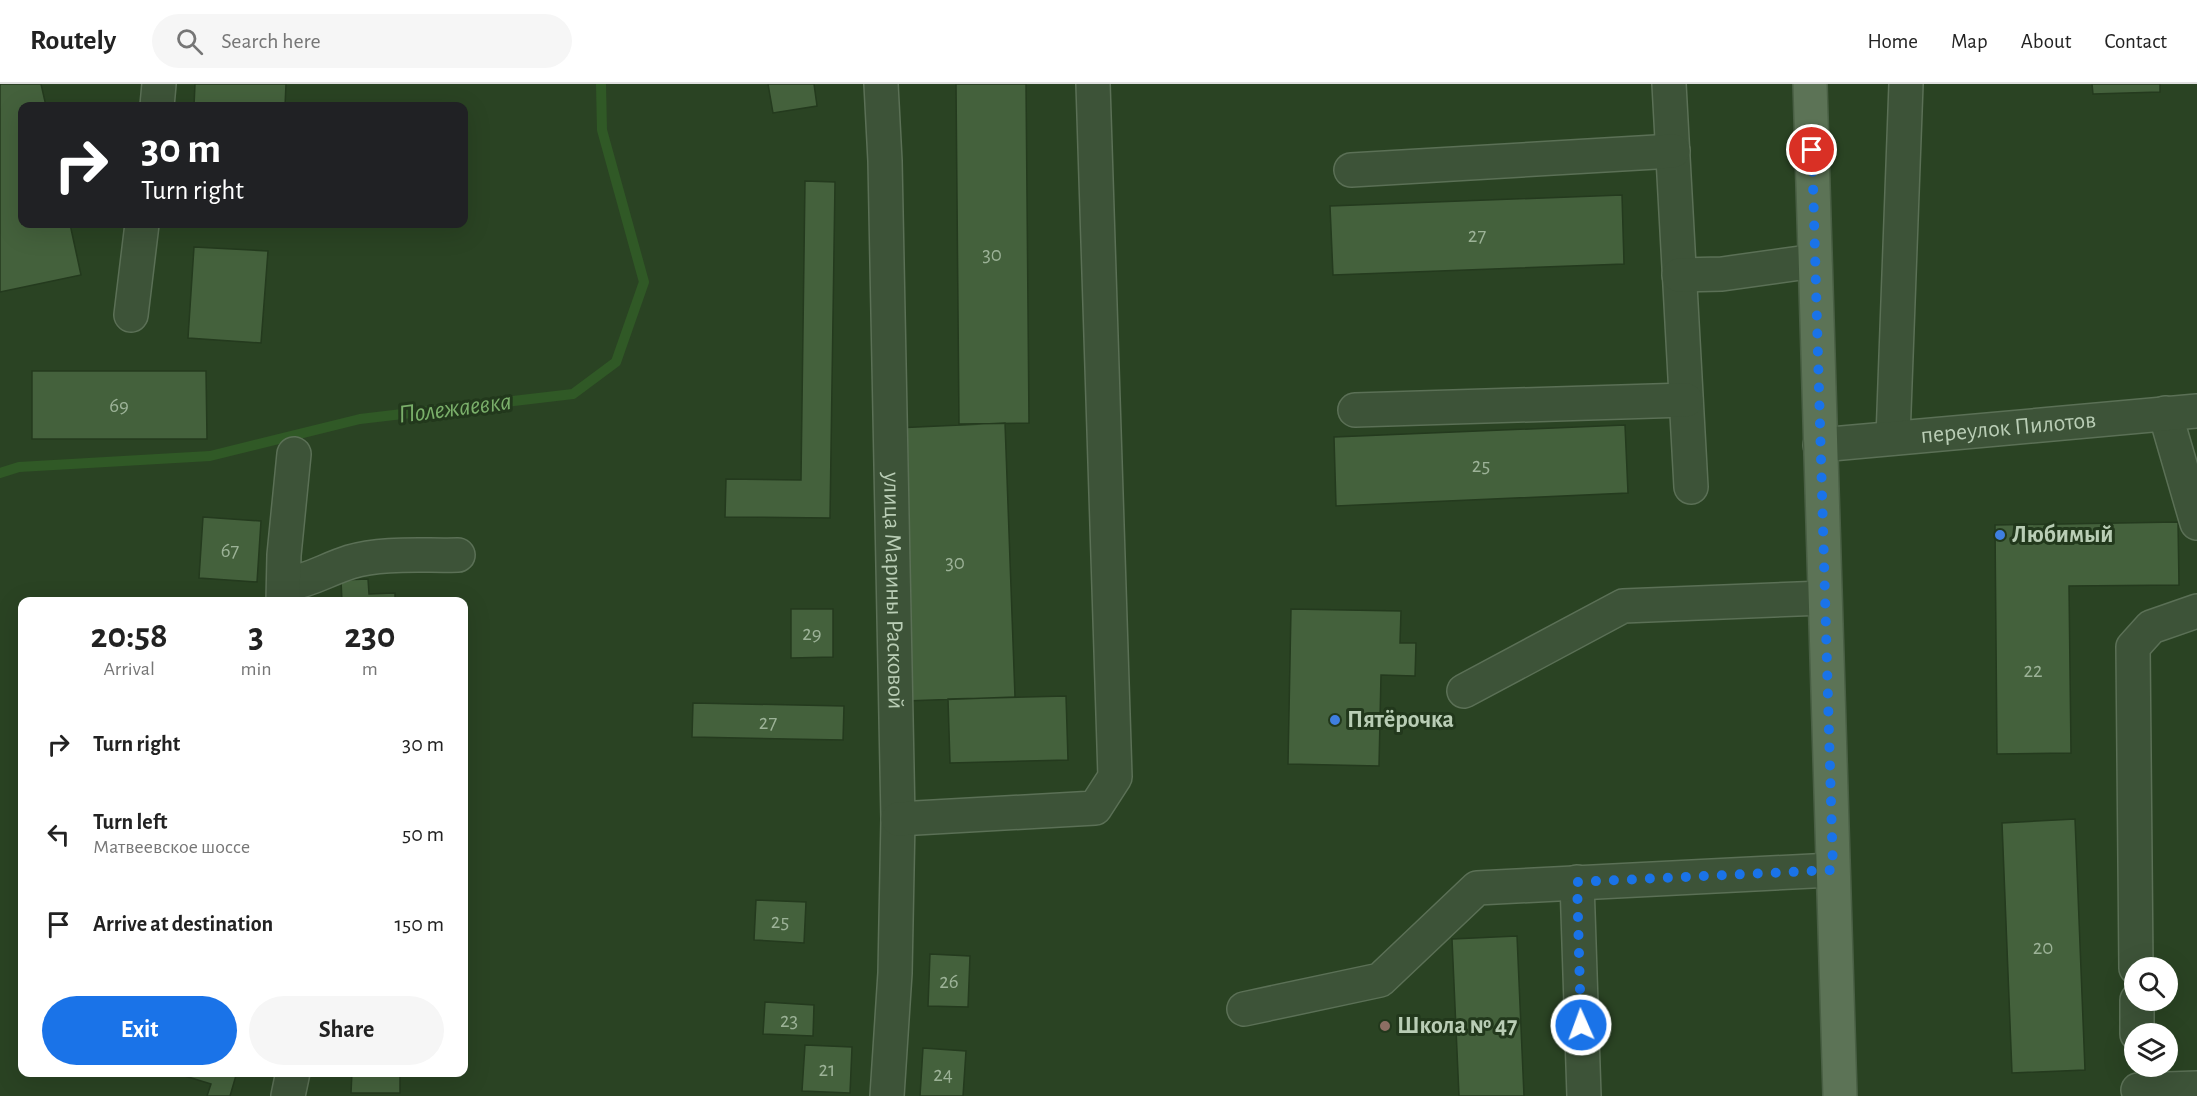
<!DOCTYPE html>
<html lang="en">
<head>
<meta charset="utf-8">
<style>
	body { margin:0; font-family:"Alegreya Sans",sans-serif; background:#f6f6f6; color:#222; height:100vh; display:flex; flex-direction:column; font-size:22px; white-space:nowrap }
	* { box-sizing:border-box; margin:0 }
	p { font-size:20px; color:#767676 }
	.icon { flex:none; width:33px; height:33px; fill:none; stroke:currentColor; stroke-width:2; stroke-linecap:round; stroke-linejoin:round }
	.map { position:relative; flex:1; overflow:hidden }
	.details { position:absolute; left:18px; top:513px; width:450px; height:480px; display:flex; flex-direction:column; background:#fff; border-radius:12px; box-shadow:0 6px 24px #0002 }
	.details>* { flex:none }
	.banner { position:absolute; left:18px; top:18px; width:450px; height:126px; border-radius:12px; box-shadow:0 6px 24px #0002; background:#202124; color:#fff; overflow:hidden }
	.controls { position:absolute; left:2124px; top:873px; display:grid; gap:12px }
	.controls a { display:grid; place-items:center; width:54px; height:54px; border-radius:50%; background:#fff; box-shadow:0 6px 24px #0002; font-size:30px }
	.pin { position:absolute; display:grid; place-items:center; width:51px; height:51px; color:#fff; margin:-26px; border:3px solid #fff; border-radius:50%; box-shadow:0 2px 6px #0007 }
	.me { position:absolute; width:66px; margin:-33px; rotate:358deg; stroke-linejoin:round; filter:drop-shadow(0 0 4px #0008) }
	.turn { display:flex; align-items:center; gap:21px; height:126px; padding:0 24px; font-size:27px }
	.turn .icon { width:78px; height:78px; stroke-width:2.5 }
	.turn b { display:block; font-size:42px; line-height:51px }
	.eta { display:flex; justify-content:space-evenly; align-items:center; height:102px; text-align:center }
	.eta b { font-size:36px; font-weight:700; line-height:42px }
	.button { display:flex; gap:12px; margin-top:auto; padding:12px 24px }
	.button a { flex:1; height:69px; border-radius:36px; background:#1a73e8; color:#fff; font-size:24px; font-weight:700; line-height:69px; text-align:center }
	.button a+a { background:#f6f6f6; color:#222 }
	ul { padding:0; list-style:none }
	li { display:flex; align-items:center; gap:18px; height:90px; padding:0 24px }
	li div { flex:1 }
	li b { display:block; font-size:22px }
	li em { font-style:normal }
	header { display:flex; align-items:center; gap:36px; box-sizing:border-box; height:84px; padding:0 30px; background:#fff; border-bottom:2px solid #e0e0e0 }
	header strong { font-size:28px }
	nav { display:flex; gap:33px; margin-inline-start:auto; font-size:21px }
	.search { width:420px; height:54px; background:#f6f6f6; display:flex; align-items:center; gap:15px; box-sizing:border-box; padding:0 21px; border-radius:33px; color:#767676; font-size:22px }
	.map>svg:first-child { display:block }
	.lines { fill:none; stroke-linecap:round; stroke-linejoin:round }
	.stream { stroke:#305926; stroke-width:10 }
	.building { fill:#44613c; stroke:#243a1e; stroke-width:1.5 }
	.minor-casing { stroke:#5b7056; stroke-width:36 }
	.major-casing { stroke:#495f44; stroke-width:36 }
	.minor { stroke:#3d5338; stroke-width:33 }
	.major { stroke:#5c7356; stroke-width:33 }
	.route { stroke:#1a73e8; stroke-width:10; stroke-dasharray:0 18 }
	.shop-dot { fill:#3f7fe0; stroke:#22381c; stroke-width:2 }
	.education-dot { fill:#8d6e63; stroke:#22381c; stroke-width:2 }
	.labels { text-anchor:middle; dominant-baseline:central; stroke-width:6; stroke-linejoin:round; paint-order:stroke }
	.number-label { font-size:21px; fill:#9cb297 }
	.street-label { font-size:24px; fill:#b9cdb5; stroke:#22381c }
	.poi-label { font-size:24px; font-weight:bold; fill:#b9cdb5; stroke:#22381c; text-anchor:start }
	.water-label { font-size:26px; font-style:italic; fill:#7aaf6a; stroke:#22381c }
</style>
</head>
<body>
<header>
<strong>Routely</strong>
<div class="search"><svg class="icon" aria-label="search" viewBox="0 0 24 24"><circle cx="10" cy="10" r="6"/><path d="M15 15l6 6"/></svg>Search here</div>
<nav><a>Home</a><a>Map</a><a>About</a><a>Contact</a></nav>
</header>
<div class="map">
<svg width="2197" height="1012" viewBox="0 0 2197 1012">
	<rect width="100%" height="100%" fill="#2a4323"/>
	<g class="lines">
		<path class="stream" d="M0,389l19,-6 191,-11 150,-37 213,-25 43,-32 28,-80 -42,-152 -1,-46"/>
	</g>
	<path class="building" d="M0,0h41l5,22h-24v118h48l11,51 -81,17z
		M195,0h91l-1,22h-91z
		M768,0h46l3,22 -44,7z
		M956,0h70l3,339 -70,1z
		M2092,0h68v8l-67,2z
		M805,97l30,1 -5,336 -105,-1 1,-38 75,1z
		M1622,111l2,69 -291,11 -3,-69z
		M194,163l74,4 -7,92 -73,-5z
		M32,287h174l1,68h-175z
		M1005,339l10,274 -110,4 -10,-273z
		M1625,341l3,68 -292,13 -2,-69z
		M203,433l58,4 -4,61 -58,-4z
		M2178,438l1,63 -110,1 2,167 -74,1 -2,-229z
		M368,495l1,15 26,-1v9h-53l-1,-22z
		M791,525h42v48l-42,1z
		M1291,525l110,2 -1,32h16l-1,33 -34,-1 -2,91 -91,-2z
		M1066,612l2,64 -118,3 -2,-64z
		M693,619l151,3 -1,34 -151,-3z
		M2075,735l10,251 -73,3 -10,-250z
		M756,816l50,2 -2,41 -50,-3z
		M1517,852l7,160h-65l-7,-157z
		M930,870l40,2 -2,51 -40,-1z
		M765,918l49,3 -1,31 -50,-2z
		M805,961l47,2 -2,46 -48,-2z
		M923,964l43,3 -3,45h-43z
		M187,988h50l-7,24h-23l4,-12 -26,-8z
		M352,988h48v21h-49z"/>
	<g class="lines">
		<g class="minor-casing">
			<g id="minor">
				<path id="s1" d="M881,0l4,77 13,658 -3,154 -8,123"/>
				<path d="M1669,0l22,403"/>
				<path d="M157,22l2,-22"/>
				<path d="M1351,86l322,-19"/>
				<path d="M1679,191l43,-1 93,-13"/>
				<path d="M131,231l11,-91"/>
				<path d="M1355,326l331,-10"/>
				<path d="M2165,329l32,110"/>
				<path d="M1893,354l13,-354"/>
				<path id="s2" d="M1820,361l377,-34"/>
				<path d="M284,501c28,-5 41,-15 66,-23 33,-10 74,-6 108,-7"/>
				<path d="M283,518l1,-47 10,-101"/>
				<path d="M1464,607l159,-85 201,-8"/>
				<path d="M898,735l197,-11 20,-31 -22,-693"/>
				<path d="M1577,798l7,214"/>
				<path d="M2136,884l-3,-321 18,-20 46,-16"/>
				<path d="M2137,916v34"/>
				<path d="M1244,925l136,-29 97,-92 355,-18"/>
				<path d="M2138,1006l59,-2"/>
				<path d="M288,1012l5,-24"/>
			</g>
		</g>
		<g class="major-casing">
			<path id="major" d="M1810,0l30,1012"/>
		</g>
		<use href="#minor" class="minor"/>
		<use href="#major" class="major"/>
	</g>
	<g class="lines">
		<path class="route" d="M1581,941l-4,-143 256,-12 -21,-720"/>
	</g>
	<g class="shop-dot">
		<circle cx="2000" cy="451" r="6"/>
		<circle cx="1335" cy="636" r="6"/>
	</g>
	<circle class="education-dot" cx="1385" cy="942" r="6"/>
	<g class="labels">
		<g class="number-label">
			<text x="1477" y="151">27</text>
			<text x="992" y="170">30</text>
			<text x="119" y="321">69</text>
			<text x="1481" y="381">25</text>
			<text x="230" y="466">67</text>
			<text x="955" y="478">30</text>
			<text x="812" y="549">29</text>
			<text x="2033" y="586">22</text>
			<text x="768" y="638">27</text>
			<text x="780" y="837">25</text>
			<text x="2043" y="863">20</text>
			<text x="949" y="897">26</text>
			<text x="789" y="936">23</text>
			<text x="827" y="985">21</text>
			<text x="943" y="990">24</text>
		</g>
		<g class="street-label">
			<text stroke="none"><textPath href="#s2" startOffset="189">переулок Пилотов</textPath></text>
			<text stroke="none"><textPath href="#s1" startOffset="507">улица Марины Расковой</textPath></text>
		</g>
		<g class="poi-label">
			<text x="2012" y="451">Любимый</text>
			<text x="1347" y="636">Пятёрочка</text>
			<text x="1397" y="942">Школа № 47</text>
		</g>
		<g class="water-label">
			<text transform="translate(455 324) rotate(-7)">Полежаевка</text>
		</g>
	</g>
</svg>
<div class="controls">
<a><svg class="icon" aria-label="search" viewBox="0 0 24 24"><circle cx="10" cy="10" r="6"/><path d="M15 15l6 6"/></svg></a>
<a><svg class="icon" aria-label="layers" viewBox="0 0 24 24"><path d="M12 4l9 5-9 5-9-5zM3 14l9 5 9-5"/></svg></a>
</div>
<div class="pin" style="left:1812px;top:66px;background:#d93025"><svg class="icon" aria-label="arrive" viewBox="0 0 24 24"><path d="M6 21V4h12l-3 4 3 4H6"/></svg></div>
<svg class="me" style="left:1581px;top:941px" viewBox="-20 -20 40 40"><circle r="17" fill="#1a73e8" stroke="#fff" stroke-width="3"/><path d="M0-11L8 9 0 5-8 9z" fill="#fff"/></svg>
<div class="banner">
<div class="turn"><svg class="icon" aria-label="right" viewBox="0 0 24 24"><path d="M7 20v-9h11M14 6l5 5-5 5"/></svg><div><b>30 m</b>Turn right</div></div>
</div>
<section class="details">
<div class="eta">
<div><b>20:58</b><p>Arrival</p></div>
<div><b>3</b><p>min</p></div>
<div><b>230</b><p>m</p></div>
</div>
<ul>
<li><svg class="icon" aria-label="right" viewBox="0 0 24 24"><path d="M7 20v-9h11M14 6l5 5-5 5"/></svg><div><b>Turn right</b></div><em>30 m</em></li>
<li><svg class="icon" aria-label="left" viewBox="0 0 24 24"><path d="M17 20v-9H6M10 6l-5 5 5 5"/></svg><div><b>Turn left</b><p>Матвеевское шоссе</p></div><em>50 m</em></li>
<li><svg class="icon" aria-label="arrive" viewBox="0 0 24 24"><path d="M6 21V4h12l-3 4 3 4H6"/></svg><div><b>Arrive at destination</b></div><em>150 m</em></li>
</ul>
<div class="button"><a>Exit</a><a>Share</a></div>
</section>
</div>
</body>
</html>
